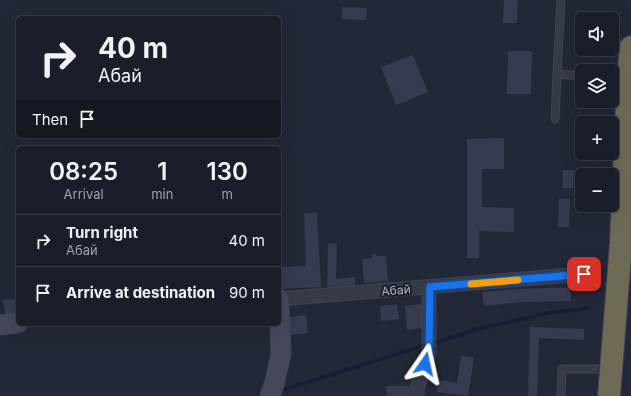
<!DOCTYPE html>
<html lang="en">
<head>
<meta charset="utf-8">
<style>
	body { margin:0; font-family:Inter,sans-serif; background:#272b36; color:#f1f3f6; height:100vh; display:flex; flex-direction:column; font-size:15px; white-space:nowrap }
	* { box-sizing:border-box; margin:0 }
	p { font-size:13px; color:#9fa2a8 }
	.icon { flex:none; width:22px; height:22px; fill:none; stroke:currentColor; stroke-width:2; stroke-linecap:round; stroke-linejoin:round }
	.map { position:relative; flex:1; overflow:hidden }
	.sheet { position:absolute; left:16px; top:146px; width:265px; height:180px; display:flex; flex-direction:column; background:#1a1e2a; border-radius:6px; box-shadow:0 4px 16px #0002,0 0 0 1px #383c47 }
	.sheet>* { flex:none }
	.top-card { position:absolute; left:16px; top:16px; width:265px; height:122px; border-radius:6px; box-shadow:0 4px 16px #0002,0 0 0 1px #383c47; background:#1a1e2a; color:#f1f3f6; overflow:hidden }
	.tools { position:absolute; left:575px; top:12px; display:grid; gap:8px }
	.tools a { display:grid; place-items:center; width:44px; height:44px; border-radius:6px; background:#1a1e2a; box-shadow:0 4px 16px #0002,0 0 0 1px #383c47; font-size:20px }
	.pin { position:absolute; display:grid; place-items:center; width:34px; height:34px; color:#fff; margin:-17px; border-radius:8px; box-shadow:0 2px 6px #0006 }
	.me { position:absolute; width:44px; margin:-22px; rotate:11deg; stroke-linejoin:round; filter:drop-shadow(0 0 3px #0008) }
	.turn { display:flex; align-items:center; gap:14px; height:84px; padding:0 16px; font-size:18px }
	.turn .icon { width:52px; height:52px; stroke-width:2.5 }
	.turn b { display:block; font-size:28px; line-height:34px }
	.then { display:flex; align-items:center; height:38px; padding:0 16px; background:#0003; gap:8px; font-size:15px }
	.eta { display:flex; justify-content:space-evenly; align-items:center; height:68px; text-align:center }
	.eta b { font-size:24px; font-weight:600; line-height:28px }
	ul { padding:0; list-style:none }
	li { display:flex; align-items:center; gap:12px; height:52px; padding:0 16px; border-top:1px solid #383c47 }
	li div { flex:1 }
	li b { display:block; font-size:15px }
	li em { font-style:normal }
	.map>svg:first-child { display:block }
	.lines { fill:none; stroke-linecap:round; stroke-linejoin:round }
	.stream { stroke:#181d35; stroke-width:3.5 }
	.building { fill:#363b4f }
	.lane-casing { stroke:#404352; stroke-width:9 }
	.street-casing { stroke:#404352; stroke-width:15 }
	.secondary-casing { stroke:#404352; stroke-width:21 }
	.highway-casing { stroke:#3f4250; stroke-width:24 }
	.lane { stroke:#373a49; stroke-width:7 }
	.street { stroke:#373a49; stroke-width:13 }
	.secondary { stroke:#45485b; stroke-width:19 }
	.highway { stroke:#6e6a55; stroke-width:22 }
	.route-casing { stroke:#114b97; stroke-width:10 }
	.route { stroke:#1a73e8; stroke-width:7 }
	.slow { stroke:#f59e0b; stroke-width:7 }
	.labels { text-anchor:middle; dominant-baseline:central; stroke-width:4; stroke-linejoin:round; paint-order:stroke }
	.street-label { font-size:12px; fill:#b2b5c5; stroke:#1c1f2d }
</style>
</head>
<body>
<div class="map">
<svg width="631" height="396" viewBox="0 0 631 396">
	<rect width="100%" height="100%" fill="#232838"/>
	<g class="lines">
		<path class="stream" d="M431,344l47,-15 70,-16 40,-5
			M283,390l142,-45"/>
	</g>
	<path class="building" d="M504,0h14l-1,23h-14z
		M342,7l25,1 -1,12 -24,-1z
		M508,51h24l-1,43h-24z
		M413,55l15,37 -32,13 -15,-38z
		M504,138v31h-22v38l32,1v24l-35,-1v27h-12v-119z
		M563,170h11l-1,18h-11z
		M559,199h11l-1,28h-11z
		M304,213h13l4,74 -39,2 -1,-22 25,-1z
		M337,243l-1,36 19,-2 1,13 -29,1 1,-47z
		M372,254h4v2h10l2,25 -24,2 -2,-24 10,-1z
		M570,287l1,14 -49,1 -38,4 -2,-14 39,-3z
		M18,298v20l-12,2 -3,-20z
		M397,304l2,15 -18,2 -1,-15z
		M421,304l2,24 -16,2 -2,-24z
		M306,315l2,18 -17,2 -1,-18z
		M530,327l54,2v11l-45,-2 -2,58h-9z
		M461,356l13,2 -6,38 -31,-4 2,-12 18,3z
		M386,386h23v10h-22z"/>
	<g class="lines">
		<g class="lane-casing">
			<path id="lane" d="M557,74l25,2
				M612,78l14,1
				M555,119l2,-45 4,-74
				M561,396l1,-27h47"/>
		</g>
		<g class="street-casing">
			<path id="street" d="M279,299l305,-25
				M417,396v-8l12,-35v-66"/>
		</g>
		<g class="secondary-casing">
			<path id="secondary" d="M0,325l18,-2
				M270,396l4,-11 7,-31 -2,-55"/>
		</g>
		<g class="highway-casing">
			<path id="highway" d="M609,396l12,-153 7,-163 3,-33"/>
		</g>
		<use href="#lane" class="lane"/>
		<use href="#street" class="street"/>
		<use href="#secondary" class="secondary"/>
		<use href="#highway" class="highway"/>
	</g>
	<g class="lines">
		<g class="route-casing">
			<path id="route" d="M425,364l4,-11 1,-66 154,-13"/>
		</g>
		<use href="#route" class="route"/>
		<path class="slow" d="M471,284l47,-4"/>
	</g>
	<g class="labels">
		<g class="street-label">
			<text transform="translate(396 290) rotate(-5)">Абай</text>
		</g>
	</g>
</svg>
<div class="tools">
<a><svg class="icon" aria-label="sound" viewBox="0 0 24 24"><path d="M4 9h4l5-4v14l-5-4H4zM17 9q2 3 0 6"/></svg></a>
<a><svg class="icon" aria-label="layers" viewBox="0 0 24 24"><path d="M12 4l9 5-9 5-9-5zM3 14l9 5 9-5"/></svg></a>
<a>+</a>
<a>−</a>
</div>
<div class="pin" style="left:584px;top:274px;background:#d93025"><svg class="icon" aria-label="arrive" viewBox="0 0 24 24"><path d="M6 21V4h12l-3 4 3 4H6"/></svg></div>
<svg class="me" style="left:425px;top:364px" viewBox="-20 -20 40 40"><path d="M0-17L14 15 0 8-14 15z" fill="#1a73e8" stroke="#fff" stroke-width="4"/></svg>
<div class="top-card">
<div class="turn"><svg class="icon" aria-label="right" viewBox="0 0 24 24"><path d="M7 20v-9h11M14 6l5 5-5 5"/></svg><div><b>40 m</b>Абай</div></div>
<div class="then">Then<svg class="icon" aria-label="arrive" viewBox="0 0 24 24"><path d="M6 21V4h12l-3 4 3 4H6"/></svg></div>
</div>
<section class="sheet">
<div class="eta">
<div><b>08:25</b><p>Arrival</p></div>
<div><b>1</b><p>min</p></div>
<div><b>130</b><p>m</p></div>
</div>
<ul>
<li><svg class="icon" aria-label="right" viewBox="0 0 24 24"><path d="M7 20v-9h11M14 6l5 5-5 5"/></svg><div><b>Turn right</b><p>Абай</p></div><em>40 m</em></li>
<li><svg class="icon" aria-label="arrive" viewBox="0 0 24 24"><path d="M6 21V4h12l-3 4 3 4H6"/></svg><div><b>Arrive at destination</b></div><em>90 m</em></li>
</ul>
</section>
</div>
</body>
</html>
